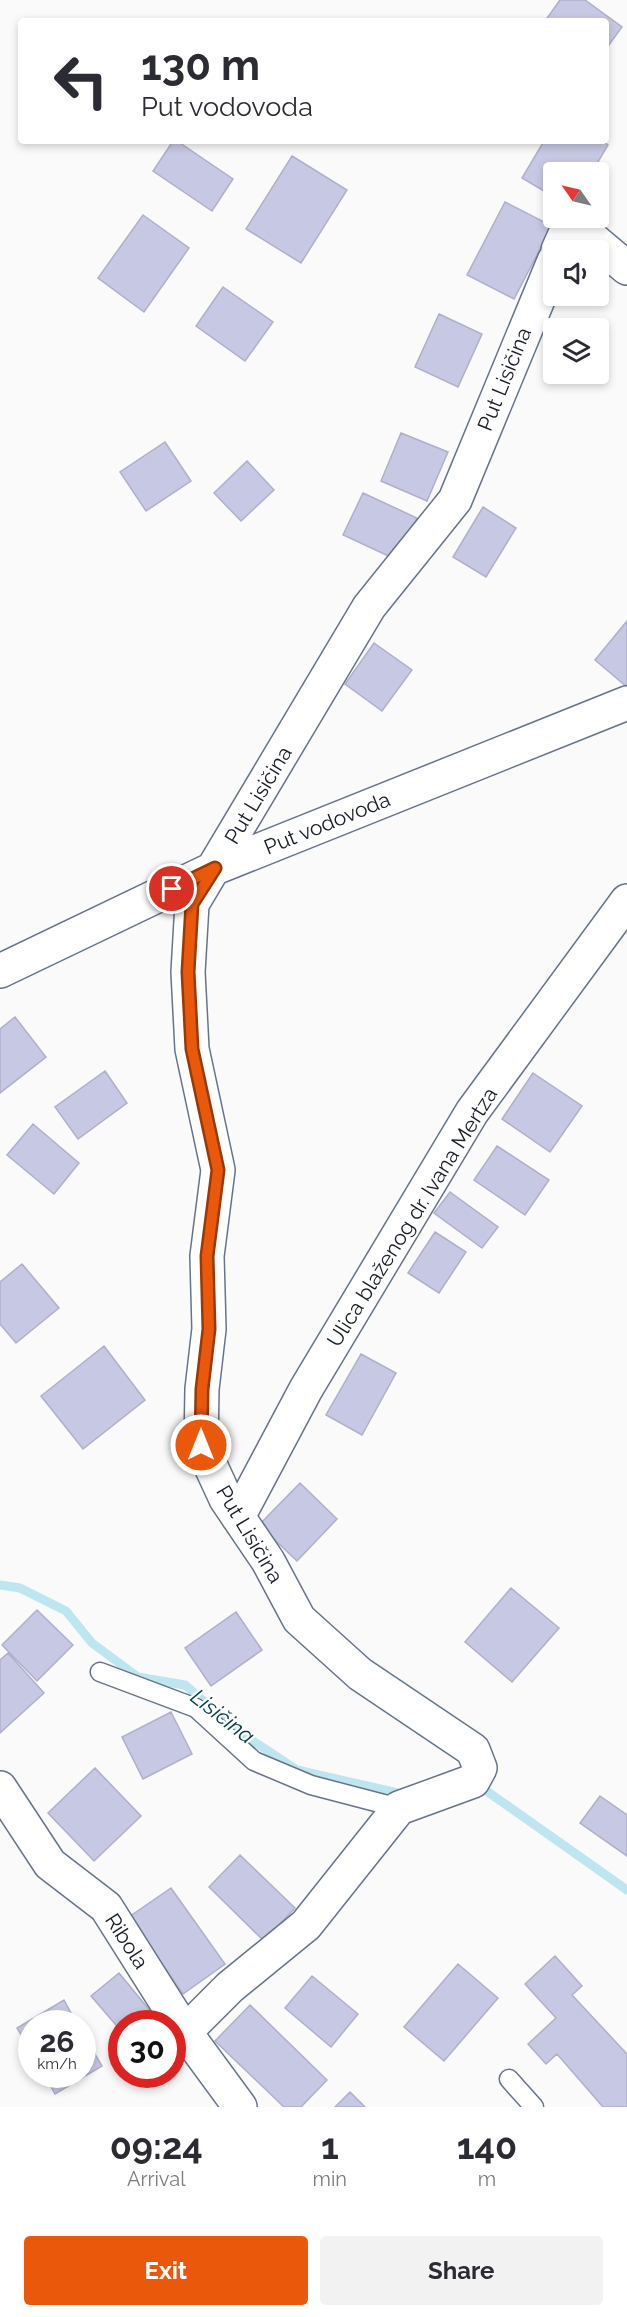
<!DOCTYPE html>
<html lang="en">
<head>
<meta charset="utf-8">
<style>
	body { margin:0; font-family:Raleway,sans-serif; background:#f2f2f3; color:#2b2b33; height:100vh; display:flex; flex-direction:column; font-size:22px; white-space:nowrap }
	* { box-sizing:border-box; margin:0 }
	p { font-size:20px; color:#7c7c81 }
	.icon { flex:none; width:33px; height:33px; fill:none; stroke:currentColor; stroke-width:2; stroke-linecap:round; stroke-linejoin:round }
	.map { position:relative; height:2107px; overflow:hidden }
	.sheet { display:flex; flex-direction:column; background:#fff; flex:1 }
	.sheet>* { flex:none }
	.guide { position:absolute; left:18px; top:18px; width:591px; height:126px; border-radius:6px; box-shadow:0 3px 9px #0003; background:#fff; color:#2b2b33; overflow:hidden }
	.needle { width:39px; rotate:304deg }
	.tools { position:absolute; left:543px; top:162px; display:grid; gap:12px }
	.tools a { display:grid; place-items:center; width:66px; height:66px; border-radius:6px; background:#fff; box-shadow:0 3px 9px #0003; font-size:30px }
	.speed { position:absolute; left:18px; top:2010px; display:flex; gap:12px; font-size:30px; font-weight:700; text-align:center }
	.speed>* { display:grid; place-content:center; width:78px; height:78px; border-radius:50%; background:#fff; box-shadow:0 3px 9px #0003; line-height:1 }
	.speed small { font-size:15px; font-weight:400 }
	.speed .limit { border:9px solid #d22; background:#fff; color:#111 }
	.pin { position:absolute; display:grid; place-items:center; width:51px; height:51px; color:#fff; margin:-26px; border:3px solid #fff; border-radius:50%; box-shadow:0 2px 6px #0007 }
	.me { position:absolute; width:66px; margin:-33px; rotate:0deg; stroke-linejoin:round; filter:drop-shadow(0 0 4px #0008) }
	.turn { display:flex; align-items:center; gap:21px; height:126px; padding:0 24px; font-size:27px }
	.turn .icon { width:78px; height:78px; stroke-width:2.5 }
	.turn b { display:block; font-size:42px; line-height:51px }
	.eta { display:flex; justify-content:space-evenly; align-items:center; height:102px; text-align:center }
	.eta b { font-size:36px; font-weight:700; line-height:42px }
	.action { display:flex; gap:12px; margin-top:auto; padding:12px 24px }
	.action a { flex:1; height:69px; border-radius:6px; background:#ea580c; color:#fff; font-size:24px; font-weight:700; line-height:69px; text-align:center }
	.action a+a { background:#f2f2f3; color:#2b2b33 }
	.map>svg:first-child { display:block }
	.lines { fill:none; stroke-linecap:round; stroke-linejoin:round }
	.stream { stroke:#bde6f0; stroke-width:9 }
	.building { fill:#c7c8e4; stroke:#aeafca; stroke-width:1.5 }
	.lane-casing { stroke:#66748a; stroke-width:21 }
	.street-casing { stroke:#66748a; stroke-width:36 }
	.lane { stroke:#fff; stroke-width:18 }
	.street { stroke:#fff; stroke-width:33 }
	.route-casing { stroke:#983908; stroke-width:15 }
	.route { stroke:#ea580c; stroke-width:10 }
	.labels { text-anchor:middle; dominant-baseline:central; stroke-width:4.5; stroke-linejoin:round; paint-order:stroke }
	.street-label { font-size:21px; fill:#171c25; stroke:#fff }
	.water-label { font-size:22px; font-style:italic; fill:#02424c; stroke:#fff }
</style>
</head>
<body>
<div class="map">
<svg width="627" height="2107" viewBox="0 0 627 2107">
	<rect width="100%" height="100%" fill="#fafafa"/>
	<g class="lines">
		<path class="stream" d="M0,1585l20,3 46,23 26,32 46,34 47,8 56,48 56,37 101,23
			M488,1792l139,98"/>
	</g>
	<path class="building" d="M560,0h25l37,27 -16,22v-28h-61z
		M173,141h4l56,38 -21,32 -59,-40z
		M544,141h58l6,4 -16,27h-38v25l-32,-19z
		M292,156l55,34 -46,73 -55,-34z
		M505,202l47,24 -38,73 -47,-24z
		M143,215l46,33 -45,64 -46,-34z
		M223,287l50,35 -28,39 -49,-35z
		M439,314l43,20 -24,53 -43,-20z
		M401,433l47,19 -21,49 -46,-20z
		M165,442l26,39 -45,30 -26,-39z
		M247,461l27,29 -33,31 -27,-28z
		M363,493l54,25 -20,42 -54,-25z
		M483,507l33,21 -30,49 -33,-20z
		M627,621v66l-32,-27z
		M374,643l38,27 -30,41 -37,-27z
		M15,1017l31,40 -46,36v-64z
		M105,1071l22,32 -49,36 -23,-32z
		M533,1073l49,33 -32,46 -48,-33z
		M33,1124l46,39 -25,31 -47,-39z
		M497,1146l52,34 -24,35 -51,-35z
		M450,1192l48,35 -16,21 -48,-35z
		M435,1232l31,20 -27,41 -31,-20z
		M22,1264l37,44 -43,35 -16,-19v-42z
		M104,1346l41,54 -62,49 -42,-53z
		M361,1354l35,19 -34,62 -36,-20z
		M300,1483l37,36 -40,42 -38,-36z
		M511,1588l48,40 -47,54 -47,-40z
		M37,1610l36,35 -36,36 -35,-36z
		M236,1612l26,38 -51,36 -26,-38z
		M8,1653l36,40 -44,40v-73z
		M171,1712l21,42 -49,25 -21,-42z
		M95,1768l46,48 -47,45 -46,-48z
		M600,1796l27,19v41l-47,-33z
		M240,1855l55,53 -31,33 -55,-54z
		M171,1888l54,76 -42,30 -54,-77z
		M555,1956l27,30 -10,9 55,59v53h-24l-46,-53 -11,10 -18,-20 28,-26 -31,-34z
		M458,1964l40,34 -54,63 -40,-34z
		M119,1973l42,51h-39v8l-31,-36z
		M312,1976l46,38 -27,33 -46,-39z
		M64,2000l13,24h-45v29l-15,-25z
		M250,2005l77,75 -26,27h-17l-69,-66z
		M82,2032l20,34 -47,28 -11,-20h38z
		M350,2092l15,15h-30z"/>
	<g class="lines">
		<g class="lane-casing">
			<path id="lane" d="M100,1672l96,36 58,53 57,24 88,23
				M509,2079l25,28"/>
		</g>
		<g class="street-casing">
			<path id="street" d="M558,250l13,-29 56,47
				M0,971l215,-103 412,-165
				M238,1517l68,-128 166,-277 155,-211
				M0,1788l50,76 56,43 79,125 55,75
				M185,2032l45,-45 76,-62 93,-117 74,-27 7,-13 -7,-18 -113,-76 -61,-55 -31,-58 -42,-62 -25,-54 1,-56 7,-60 -2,-73 11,-86 -26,-121 -4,-77 4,-68 177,-297 86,-107 99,-239"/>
		</g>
		<use href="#lane" class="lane"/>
		<use href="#street" class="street"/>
	</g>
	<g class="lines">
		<g class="route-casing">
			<path id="route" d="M172,889l43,-21 -23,36 -4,68 4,77 26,121 -11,86 2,73 -7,60 -1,56"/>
		</g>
		<use href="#route" class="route"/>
	</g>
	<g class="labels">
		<g class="street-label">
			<text transform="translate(504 379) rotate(-68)">Put Lisičina</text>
			<text transform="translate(258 795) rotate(-59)">Put Lisičina</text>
			<text transform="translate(327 823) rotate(-22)">Put vodovoda</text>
			<text transform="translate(412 1217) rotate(-58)">Ulica blaženog dr. Ivana Mertza</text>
			<text transform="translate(250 1534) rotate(59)">Put Lisičina</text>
			<text transform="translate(127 1941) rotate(57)">Ribola</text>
		</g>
		<g class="water-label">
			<text transform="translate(223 1716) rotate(38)">Lisičina</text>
		</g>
	</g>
</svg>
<div class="tools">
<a><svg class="needle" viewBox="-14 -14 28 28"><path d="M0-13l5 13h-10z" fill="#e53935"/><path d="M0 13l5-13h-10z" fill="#7c7c81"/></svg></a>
<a><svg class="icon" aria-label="sound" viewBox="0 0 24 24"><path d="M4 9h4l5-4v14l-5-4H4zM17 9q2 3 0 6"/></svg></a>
<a><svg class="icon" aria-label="layers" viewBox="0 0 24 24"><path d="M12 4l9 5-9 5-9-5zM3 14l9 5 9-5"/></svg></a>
</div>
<div class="speed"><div>26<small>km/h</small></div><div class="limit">30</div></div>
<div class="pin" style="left:172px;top:889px;background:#d93025"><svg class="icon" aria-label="arrive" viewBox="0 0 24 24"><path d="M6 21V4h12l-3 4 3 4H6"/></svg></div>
<svg class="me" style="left:201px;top:1445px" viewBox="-20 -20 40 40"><circle r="17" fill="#ea580c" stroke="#fff" stroke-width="3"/><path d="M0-11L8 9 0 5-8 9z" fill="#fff"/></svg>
<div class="guide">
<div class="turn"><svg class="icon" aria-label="left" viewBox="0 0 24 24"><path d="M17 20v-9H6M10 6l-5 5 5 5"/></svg><div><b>130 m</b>Put vodovoda</div></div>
</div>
</div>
<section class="sheet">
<div class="eta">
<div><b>09:24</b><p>Arrival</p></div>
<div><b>1</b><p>min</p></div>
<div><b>140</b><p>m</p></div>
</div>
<div class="action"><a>Exit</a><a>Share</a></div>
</section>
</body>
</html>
